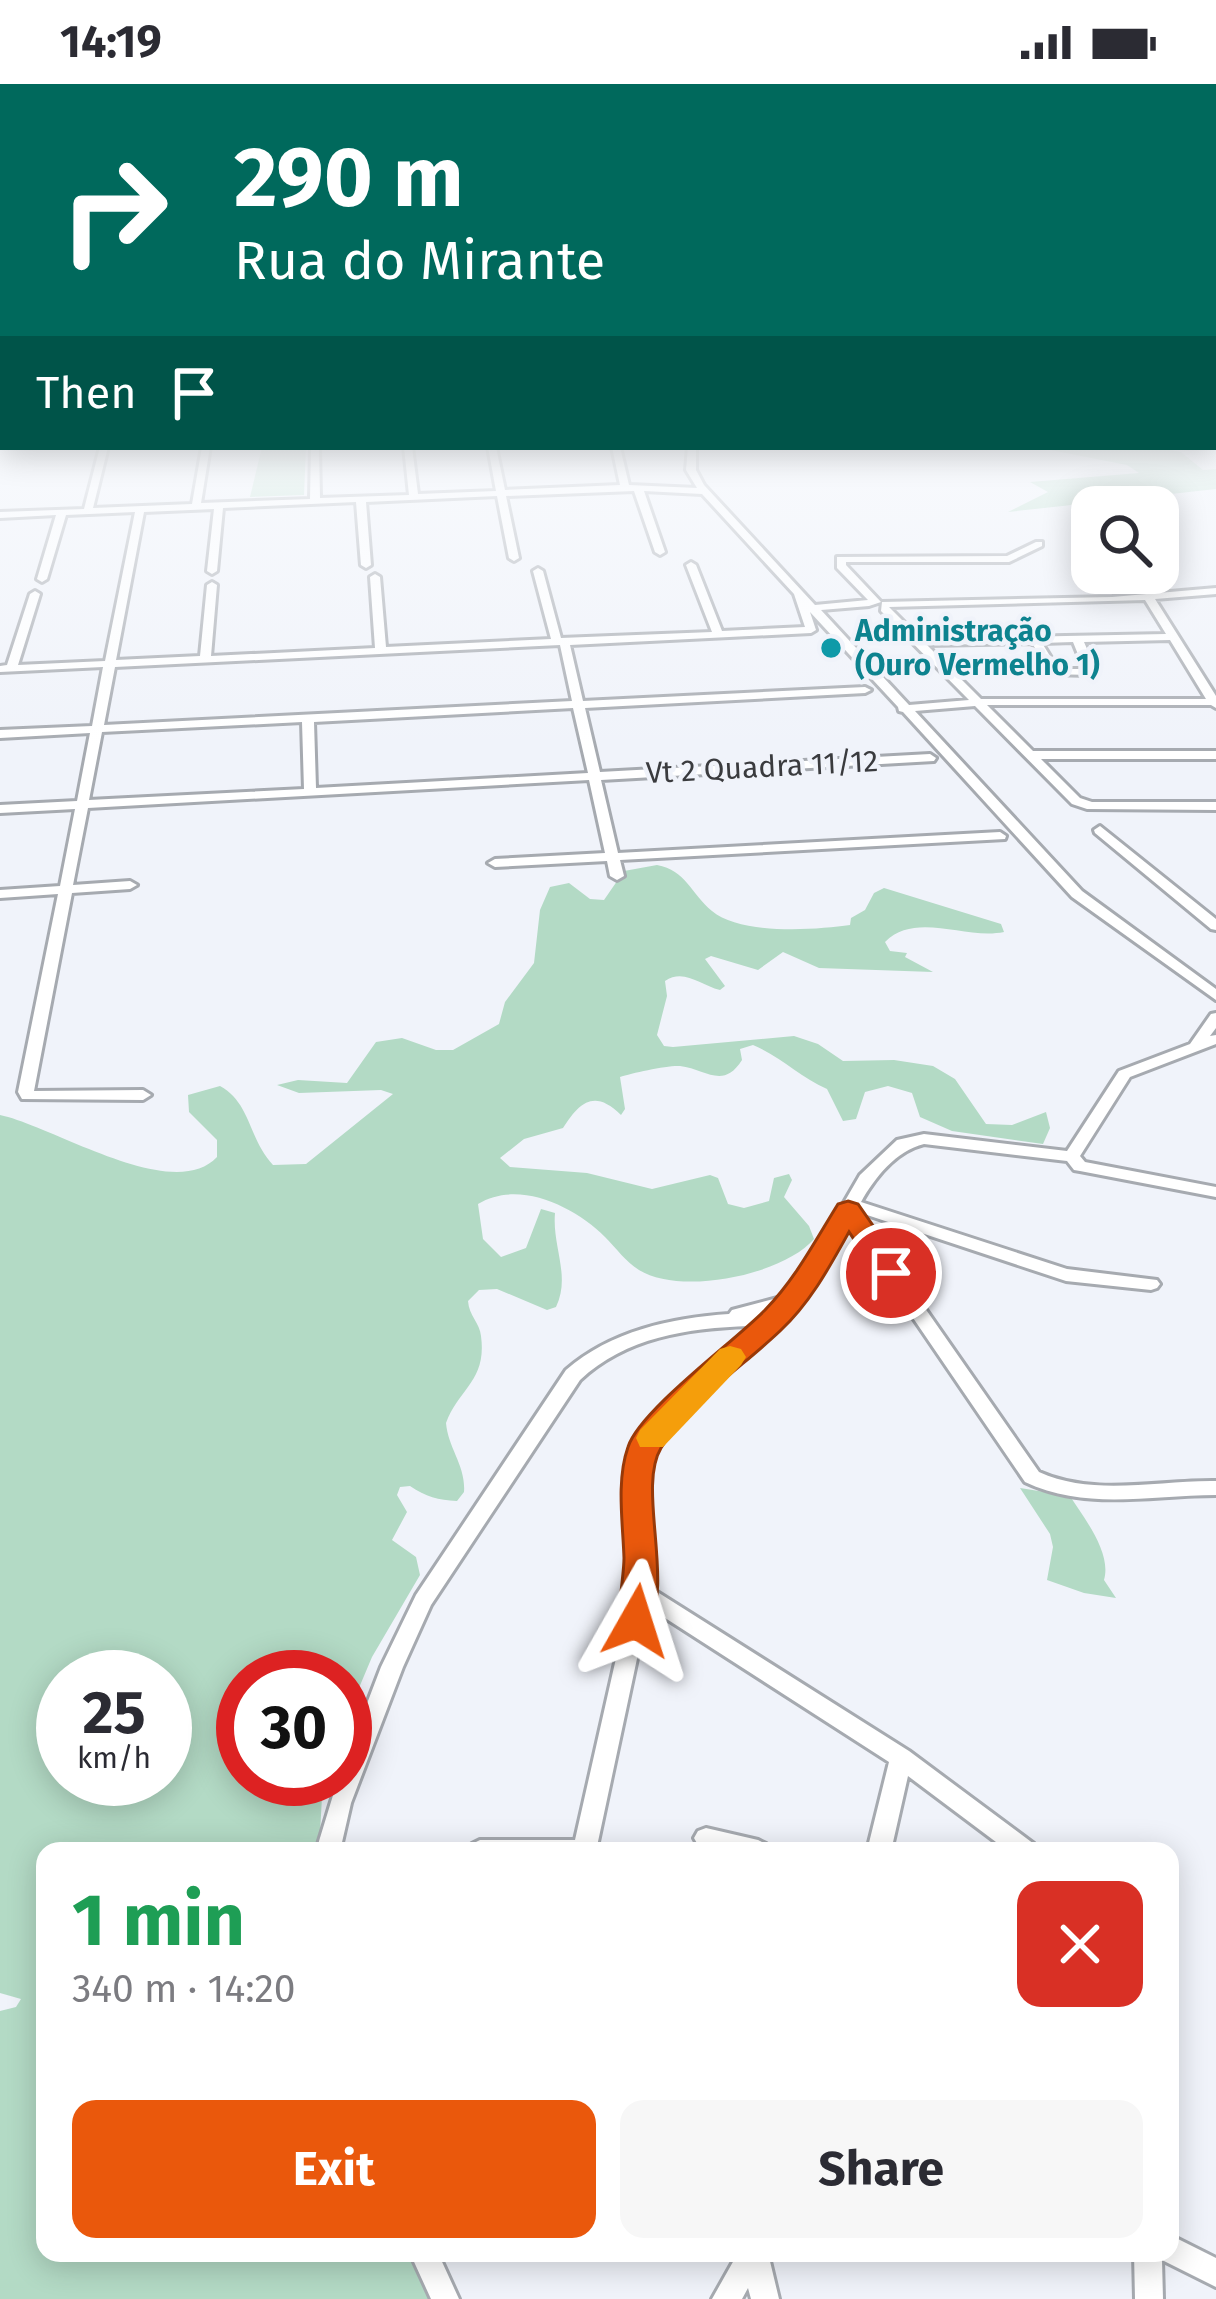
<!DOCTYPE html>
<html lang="en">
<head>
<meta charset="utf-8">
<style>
	body { margin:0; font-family:"Fira Sans",sans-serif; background:#f7f7f7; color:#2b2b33; height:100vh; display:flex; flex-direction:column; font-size:45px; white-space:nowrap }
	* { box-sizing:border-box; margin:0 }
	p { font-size:39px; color:#7c7c81 }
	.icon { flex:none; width:66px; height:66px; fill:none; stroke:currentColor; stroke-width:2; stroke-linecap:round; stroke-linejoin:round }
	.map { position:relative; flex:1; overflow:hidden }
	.sheet { position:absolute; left:36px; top:1758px; width:1143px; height:420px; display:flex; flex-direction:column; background:#fff; border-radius:24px; box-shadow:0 6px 30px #0003 }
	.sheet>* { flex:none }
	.banner { position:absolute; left:0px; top:0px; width:1218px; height:366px; box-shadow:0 6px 30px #0003; background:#00695c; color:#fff; overflow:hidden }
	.controls { position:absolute; left:1071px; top:402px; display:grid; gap:24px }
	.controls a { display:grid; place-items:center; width:108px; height:108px; border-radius:24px; background:#fff; box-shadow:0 6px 30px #0003; font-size:60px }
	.speed { position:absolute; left:36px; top:1566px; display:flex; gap:24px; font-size:60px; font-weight:700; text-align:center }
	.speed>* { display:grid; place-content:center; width:156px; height:156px; border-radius:50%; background:#fff; box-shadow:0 6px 30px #0003; line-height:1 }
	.speed small { font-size:30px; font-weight:400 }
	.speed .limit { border:18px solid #d22; background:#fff; color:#111 }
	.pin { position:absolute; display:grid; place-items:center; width:102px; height:102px; color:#fff; margin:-51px; border:6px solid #fff; border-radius:50%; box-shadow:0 3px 12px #0007 }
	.me { position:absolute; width:132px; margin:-66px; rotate:6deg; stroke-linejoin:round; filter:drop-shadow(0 0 9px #0008) }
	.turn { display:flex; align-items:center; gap:42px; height:252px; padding:0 36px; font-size:54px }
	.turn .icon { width:156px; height:156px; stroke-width:2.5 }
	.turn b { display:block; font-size:84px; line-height:102px }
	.then { display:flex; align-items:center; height:114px; padding:0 36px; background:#0003; gap:24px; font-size:45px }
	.round { display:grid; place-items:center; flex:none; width:126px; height:126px; border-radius:24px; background:#f7f7f7 }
	.head { display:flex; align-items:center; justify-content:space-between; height:204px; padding:0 36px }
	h1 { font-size:72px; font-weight:700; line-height:90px; color:#1e9e55 }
	.action { display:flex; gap:24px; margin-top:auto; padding:24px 36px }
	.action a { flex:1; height:138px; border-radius:24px; background:#ea580c; color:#fff; font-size:48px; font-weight:700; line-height:138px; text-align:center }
	.action a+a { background:#f7f7f7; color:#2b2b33 }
	.status { display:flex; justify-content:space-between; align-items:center; height:84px; padding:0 60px; background:#fff; direction:ltr }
	.status svg { height:33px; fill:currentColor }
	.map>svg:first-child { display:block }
	.green { fill:#b3dac5; fill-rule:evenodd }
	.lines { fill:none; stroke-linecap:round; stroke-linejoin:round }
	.minor-casing { stroke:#a6aab0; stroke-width:6 }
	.minor { fill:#fff; fill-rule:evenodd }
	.route { fill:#ea580c; stroke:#983908; stroke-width:3 }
	.slow { fill:#f59e0b }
	.culture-dot { fill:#0f9aa8; stroke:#f0f3fa; stroke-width:4.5 }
	.labels { text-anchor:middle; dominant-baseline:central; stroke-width:9; stroke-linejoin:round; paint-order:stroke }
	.far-culture-label { font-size:30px; font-weight:bold; fill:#0d838f; stroke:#f0f3fa; text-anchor:start }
	.far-street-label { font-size:30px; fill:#3a3b3e; stroke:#f0f3fa }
</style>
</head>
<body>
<div class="status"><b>14:19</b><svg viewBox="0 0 49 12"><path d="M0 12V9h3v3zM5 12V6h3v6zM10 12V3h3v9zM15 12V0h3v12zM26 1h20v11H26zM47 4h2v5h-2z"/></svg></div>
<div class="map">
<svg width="1216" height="2215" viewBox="0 0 1216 2215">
	<rect width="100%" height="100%" fill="#f0f3fa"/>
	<path class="green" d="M262,363h44l-2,48 -54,2z
		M1035,363h120l26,5 22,18 13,-1v20l-208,23 40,-20 -18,-10 109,-9 -12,-8z
		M657,781c29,5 34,29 55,46 28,24 103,19 138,14l1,-7 14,-8 9,-17 10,-5 117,36 3,8c-39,8 -88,-21 -119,10l5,9 17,2 -2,4 28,15 -114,-4 -36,-16 -25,18 -47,-14 -6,3 20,27 -5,4c-20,-5 -36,-22 -55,-9l2,15 -10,39 7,11 9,1 121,-11 24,8 25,17 51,-1 39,6 22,13 31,45 26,1 34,-13 4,16 -7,16 -91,-13 -32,-14 -8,-24 -24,-7 -23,6 -9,27 -13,2 -16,-32c-27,-12 -46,-32 -74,-44l-13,4 2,11c-19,30 -36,9 -62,6 -12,-1 -48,7 -60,11l5,32 -4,6c-27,-27 -42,-12 -58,13l-39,11 -24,19 10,9 77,6 65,16 58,-14 8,3 10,26 16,4 25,-7 5,-23 15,-4 3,6 -8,17 25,29 5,13c-31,36 -133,57 -175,31 -14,-9 -22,-21 -34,-33 -30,-30 -86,-58 -127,-33l5,35 18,18 25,-9 15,-39 14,4c-3,33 16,63 1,94l-9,3 -50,-21 -18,1 -11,11c1,15 12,22 13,35 6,45 -22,52 -35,87 2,25 20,43 18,69l-7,9c-19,-1 -31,-4 -47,-15l-10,1 -3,8 10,17 -15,28 24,17 4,18 -48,82 -27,64v-44h-102v102h80l-4,72h-274v402h374l15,46h-434v-288l16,-4 5,-8 -21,-6v-878c53,11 173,89 217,42v-17l-28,-28 -1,-17 32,-9c31,17 28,52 53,79l33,-1 87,-70 -12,-4 -82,3 -22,-8 21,-5 49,3 29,-41 26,-4 34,12h17l46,-26 6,-22 29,-39 6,-53 10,-23 19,-4 21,16 14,1 20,-29zM63,1593h102v102h-102z
		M1020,1404l50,8c14,22 42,57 34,84l12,18 -32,-5 -37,-13 6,-33 -3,-13z"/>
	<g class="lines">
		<g class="minor-casing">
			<path id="minor" d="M100,363h8l-15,61 99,-4 10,-57h8l-9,56 109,-4 1,-52h8l1,51 89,-3 -5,-48h8l6,47 78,-3 -8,-44h8l9,43 115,-5 -8,-38h8l9,38 68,3 -11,-18 2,-23h8v23l8,15 111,120 53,-5 -31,-32v-11l170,-1 29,-14h6v4l-33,16h-163v3l35,37 -12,4 -48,4 88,95 60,-5 -88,-89 1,-9 230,-5 104,-9v6l-61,5 61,97v12l-5,-3h-224l46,46h183v8h-175l39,39 12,4h124v8l-129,-1 -15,-5 -97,-98 -60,5 167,180 134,98v11l-144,-103 -169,-185 -4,-1 -1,-4 -88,-95 6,18 -5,3 -241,12 13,56 282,-14 6,3 -6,3 -280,15 15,64 330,-18 6,4 -2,3 -333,19 17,73 382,-21 6,4 -1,3 -385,21 4,16 -7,4 -7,-4 -3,-15 -112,6 -7,-4 7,-4 110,-6 -16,-73 -501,28 -15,77 57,-4 7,4 -7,4 -58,4 -38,198 109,-1 8,5 -8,5 -121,-1 -4,-7 40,-198 -58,4v-8l60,-4 15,-77 -75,4v-8l77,-4 13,-68 -90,5v-8l92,-4 11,-59 -103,5v-6l7,-1 23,-71 5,-3 5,3 -22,71 87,-4 30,-149 -69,3 -19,64 -5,3 -5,-3 19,-64 -56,3v-6l84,-3zM634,407l21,61 5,3 5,-3 -21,-61 58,3 92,100 11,33 -83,4 -26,-66 -5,-3 -5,3 26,67 -151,6 -18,-67 -5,-3 -5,3 18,68 -165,8 -6,-70 -5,-3 -5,3 5,71 -164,8 6,-71 -5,-3 -5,3 -7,71 -84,4 28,-148 70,-3 -7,62 5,3 5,-3 6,-63 133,-6 5,63 5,3 5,-3 -5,-63 131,-6 12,62 5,3 5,-3 -13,-62zM1145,516l21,34 -245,5 -32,-32zM1170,556l36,59h-225l-54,-54 105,-2 18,31 41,1 6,-3 -13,-30zM1073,558l11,27h-26l-16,-26zM560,561l12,56 -468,24 11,-58zM573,624l15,65 -272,15 -2,-66zM302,638l2,67 -215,11 13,-68z
				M1100,742l116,93v11l-5,-1 -116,-96 -1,-3z
				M1216,929v15l-6,8 6,-1v9l-86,33 -50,79 5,6 131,25v10l-136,-26 -6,-1 -7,-9 -143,-17c-28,7 -49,33 -63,58l206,67 90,11 3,4 -3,4 -6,2 -85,-9 -208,-69 181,260c55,25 119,8 177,9v14c-65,0 -130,16 -191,-13l-176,-258 -37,64 -34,37 -63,56 -63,68 -3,30 2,109 258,163 125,93 4,7h-30l-100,-75 -17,75h-24l22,-89 -241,-155 -52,244h-128l4,-7 8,-4h95l56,-248 -2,-113 4,-32 68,-76 53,-45h-5c-61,2 -123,11 -169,54l-149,225 -28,62 -52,136 -11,48h-24l22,-72h7v-18l36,-94 35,-72 150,-225c45,-39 105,-52 163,-56l3,-4 53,-14 14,-16 61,-105 37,-35 27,-6 143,17 52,-80 71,-27 21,-30z
				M706,1744l52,12 8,4 4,7h-54l-18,-6 -4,-7 4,-7z
				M1170,2151l46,23v29l-54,-27 1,39h-28l-1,-46h36z
				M410,2169h28l21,46h-28z
				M738,2169h30l11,46h-28l-3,-11 -6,11h-30z"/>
		</g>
		<use href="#minor" class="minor"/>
	</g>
	<linearGradient id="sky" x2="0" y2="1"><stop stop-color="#76afd0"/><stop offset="0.53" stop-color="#f8fafd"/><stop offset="1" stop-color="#f8fafd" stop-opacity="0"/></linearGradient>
	<rect width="1216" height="665" fill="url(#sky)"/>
	<path class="route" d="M848,1117l10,3 48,69 -5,7h-20l-32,-48c-20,36 -39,71 -69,99 -39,37 -90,70 -119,117 -24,40 13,132 -13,183l-12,4 -12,-4c-9,-18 0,-51 0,-73 -1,-34 -8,-77 4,-111 12,-37 107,-106 137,-137 31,-32 50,-69 73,-106z"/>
	<path class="slow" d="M730,1262l11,3 5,8 -5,8 -78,82h-23l-4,-9 4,-8 80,-81z"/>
	<circle class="culture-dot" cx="831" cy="564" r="12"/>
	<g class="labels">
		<g class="far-culture-label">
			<text x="855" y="547">Administração<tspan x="855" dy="34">(Ouro Vermelho 1)</tspan></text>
		</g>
		<g class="far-street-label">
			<text transform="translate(762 683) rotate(-3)">Vt 2 Quadra 11/12</text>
		</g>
	</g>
</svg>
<div class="controls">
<a><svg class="icon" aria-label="search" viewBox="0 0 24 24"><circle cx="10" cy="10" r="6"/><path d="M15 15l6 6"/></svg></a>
</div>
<div class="speed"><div>25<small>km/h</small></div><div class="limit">30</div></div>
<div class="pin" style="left:891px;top:1189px;background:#d93025"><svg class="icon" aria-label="arrive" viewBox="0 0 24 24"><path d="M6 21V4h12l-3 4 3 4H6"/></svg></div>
<svg class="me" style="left:636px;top:1537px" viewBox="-20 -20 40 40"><path d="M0-17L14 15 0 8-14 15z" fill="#ea580c" stroke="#fff" stroke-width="4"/></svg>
<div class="banner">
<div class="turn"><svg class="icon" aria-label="right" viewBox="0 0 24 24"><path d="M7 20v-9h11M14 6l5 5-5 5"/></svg><div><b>290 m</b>Rua do Mirante</div></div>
<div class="then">Then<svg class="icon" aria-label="arrive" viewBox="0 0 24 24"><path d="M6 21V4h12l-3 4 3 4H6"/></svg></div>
</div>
<section class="sheet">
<div class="head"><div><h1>1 min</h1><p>340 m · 14:20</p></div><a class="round" style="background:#d93025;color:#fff"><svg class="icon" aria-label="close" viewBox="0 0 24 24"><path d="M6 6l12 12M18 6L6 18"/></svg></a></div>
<div class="action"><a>Exit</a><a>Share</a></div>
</section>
</div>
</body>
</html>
